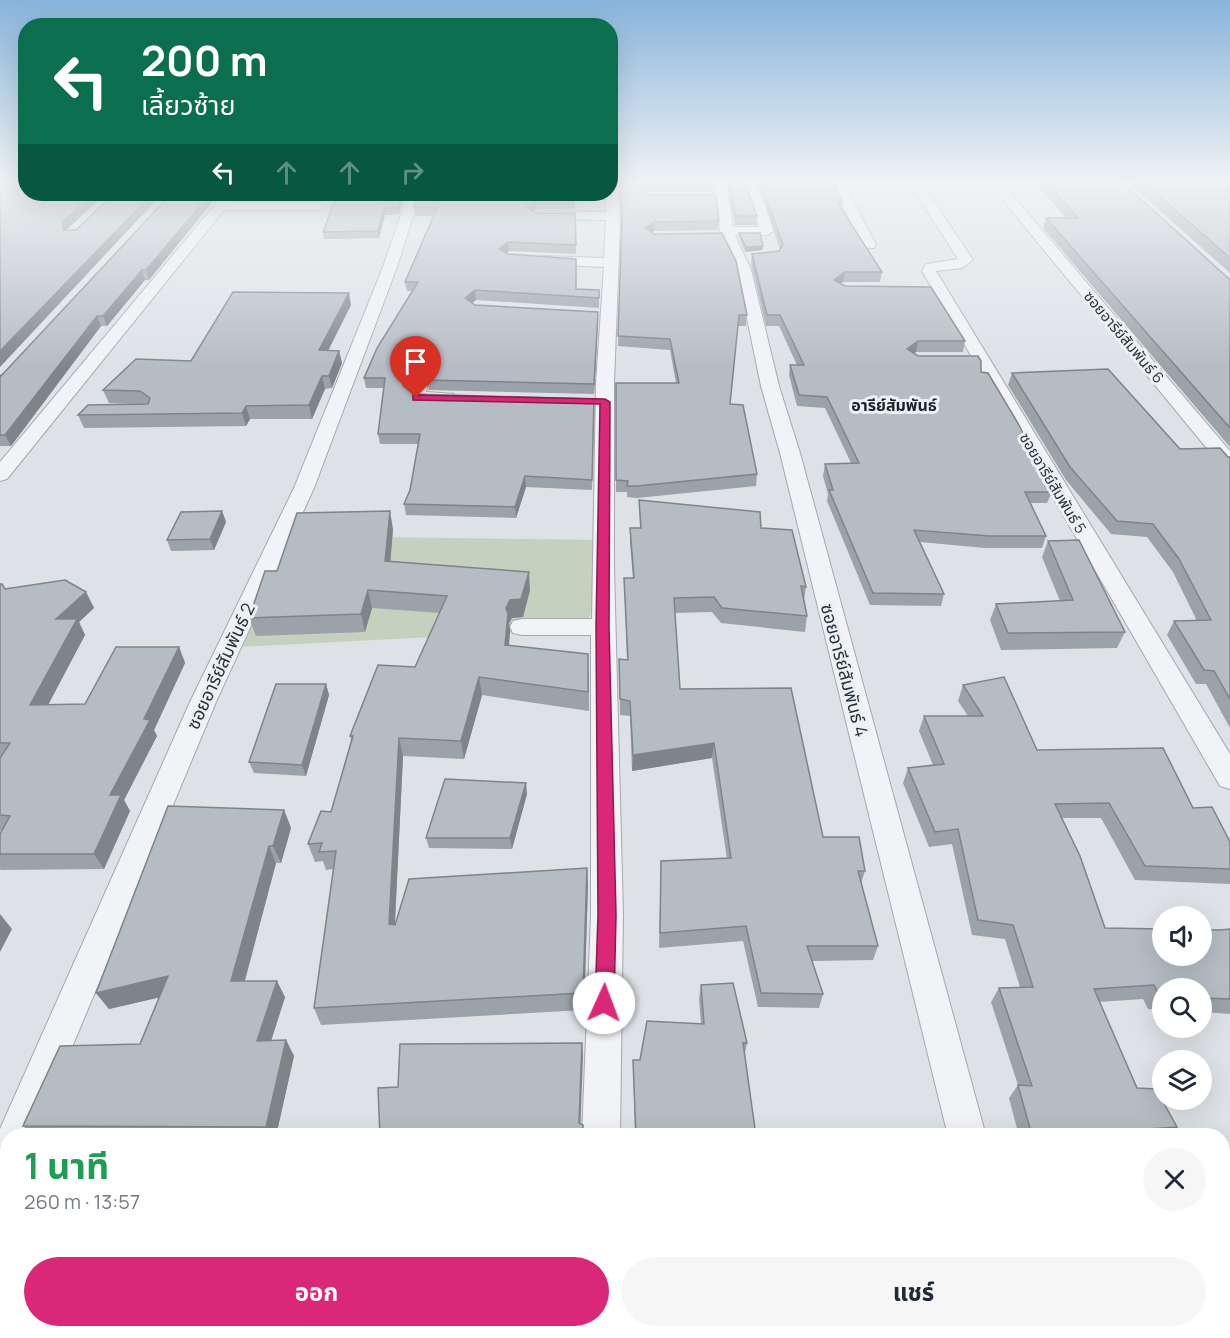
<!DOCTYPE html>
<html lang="th">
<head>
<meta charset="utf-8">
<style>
	body { margin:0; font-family:Manrope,"Noto Sans Thai",sans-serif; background:#f6f6f7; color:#1f2937; height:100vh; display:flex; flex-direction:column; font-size:22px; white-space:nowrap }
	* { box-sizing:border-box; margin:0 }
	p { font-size:20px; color:#747a83 }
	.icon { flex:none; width:33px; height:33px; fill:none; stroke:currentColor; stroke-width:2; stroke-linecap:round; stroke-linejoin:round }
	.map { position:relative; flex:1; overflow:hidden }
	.drawer { position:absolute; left:0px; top:1128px; width:1230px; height:210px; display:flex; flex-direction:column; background:#fff; border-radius:24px 24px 0 0; box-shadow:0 6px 24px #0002 }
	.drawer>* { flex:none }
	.top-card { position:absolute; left:18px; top:18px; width:600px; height:183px; border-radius:24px; box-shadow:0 6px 24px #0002; background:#0b6e4f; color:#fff; overflow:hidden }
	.buttons { position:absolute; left:1152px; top:906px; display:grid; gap:12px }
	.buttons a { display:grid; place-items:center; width:60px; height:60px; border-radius:50%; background:#fff; box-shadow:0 6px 24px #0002; font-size:30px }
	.pin { position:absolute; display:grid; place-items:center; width:51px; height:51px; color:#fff; margin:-62px -26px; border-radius:50% 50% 50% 0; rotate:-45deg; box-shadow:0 0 6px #0007 }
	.pin .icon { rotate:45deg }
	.me { position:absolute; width:66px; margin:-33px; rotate:2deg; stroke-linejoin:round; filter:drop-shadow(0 0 4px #0008) }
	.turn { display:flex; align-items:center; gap:21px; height:126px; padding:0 24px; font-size:27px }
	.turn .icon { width:78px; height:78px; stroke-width:2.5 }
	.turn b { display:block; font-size:42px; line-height:51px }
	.lanes { display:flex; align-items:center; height:57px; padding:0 24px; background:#0003; justify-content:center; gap:30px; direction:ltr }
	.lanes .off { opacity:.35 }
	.round { display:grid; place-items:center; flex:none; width:63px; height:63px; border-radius:32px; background:#f6f6f7 }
	.head { display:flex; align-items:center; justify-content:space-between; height:102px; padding:0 24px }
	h1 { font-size:36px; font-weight:700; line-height:45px; color:#1e9e55 }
	.action { display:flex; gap:12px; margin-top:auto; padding:12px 24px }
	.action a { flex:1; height:69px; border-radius:36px; background:#db2777; color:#fff; font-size:24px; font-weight:700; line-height:69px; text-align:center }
	.action a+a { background:#f6f6f7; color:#1f2937 }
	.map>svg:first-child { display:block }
	.green { fill:#c5d1bf }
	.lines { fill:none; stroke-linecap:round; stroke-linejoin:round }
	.street-casing { stroke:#a3a9b1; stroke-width:2 }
	.street { fill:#f1f3f6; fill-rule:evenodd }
	.wall { fill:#9ca2a9 }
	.shaded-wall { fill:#7f8489 }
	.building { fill:#b5bcc4; stroke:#7f8489; stroke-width:1.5 }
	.route { fill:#db2777; stroke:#8e194d; stroke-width:1.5 }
	.labels { text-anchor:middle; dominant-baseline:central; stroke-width:6; stroke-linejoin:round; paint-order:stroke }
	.far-street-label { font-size:15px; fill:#27313e; stroke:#edf1f5 }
	.far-neighbourhood-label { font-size:16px; font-weight:bold; fill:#1a222f; stroke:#edf1f5 }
	.street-label { font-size:18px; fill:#27313e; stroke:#edf1f5 }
</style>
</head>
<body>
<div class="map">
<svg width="1230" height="1338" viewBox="0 0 1230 1338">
	<rect width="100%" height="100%" fill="#dee2e7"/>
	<path class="green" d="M296,536l308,4 -2,41 -17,48 -346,18z
		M455,1331h125v7h-125z"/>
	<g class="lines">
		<g class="street-casing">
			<path id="street" d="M610,182h7l3,44 -6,157v184l9,348 -3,221h-38l9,-221v-280h-69l-9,-2 -3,-6 3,-6 9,-2h70l4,-236 8,-116 -61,-3 -7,-4 7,-4 61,2 2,-38 -64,-1 -7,-4 7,-4 64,1 -1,-18h5z
				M714,182h12l7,45h26l-15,-45h12l18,49 -7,4h-32l16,35 28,116 21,67 186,683h-38l-168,-683 -19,-67 -24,-116 -16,-34z
				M831,182h12l33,63 -2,3h-10l-2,-3z
				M909,182h12l52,78 -11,8 -26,3 294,483v35l-10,-3 -298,-515 4,-7 32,-5z
				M988,182h13l229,269v19l-7,-2z
				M224,194h12l-6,8h90l6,4 -6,4h-96l-217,269 -7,2v-19z
				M408,194h12l-23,73 -83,221 -98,214 -181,434h-27v50l-8,4v-61l190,-427 104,-214 89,-221z
				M424,353l9,5 -7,34 28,2 3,4 -3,4h-38l-9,-5 8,-39z
				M573,1330h44v8h-44z
				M995,1330h44l2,8h-44z"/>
		</g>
		<use href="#street" class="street"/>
	</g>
	<path class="wall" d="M619,182h94v10h-67l-2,1 2,2 73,26 -1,9 -64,1 -2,1 95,83 -1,11h-8l-8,78 27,70 -1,12 -119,12 -10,-1v-5h-11v-109h60l-6,-33 -52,-4 4,-123z
		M726,182h19l12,34 -1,9h-21z
		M757,182h76l9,20 -1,6 41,64 -2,10h-37l-2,2 124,57 -2,11h-47l-2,1 4,3 63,16 71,120 -5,11h-17l16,33 -4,12h-57l-65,-6 24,52 -3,12 -71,-1 -43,-104 1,-7 -5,-18 2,-12 26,-1 -26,-55 -28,-2 -8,-31 1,-10h7l-18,-39h-13l-15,-62 1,-10 27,-3 1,-2z
		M1035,182h87l106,96h2v169l-187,-219 3,-10h20z
		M1128,182h102v91z
		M171,194l-22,86h-4l-38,46h-6l-90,120h-11v-71l1,1z
		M342,194h64l-8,21h-13l-6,23 -55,1 -1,-7z
		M575,194v15h-39l-3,2 3,2h39l1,41 -67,-3 -3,2 70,36 23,1v18l-123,-8 -4,3 3,2 123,7 -4,82 -165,-4 -2,-10 5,-24 -9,-5 -10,7 -7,31 8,5 180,15 -2,81 -66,-3 -10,31 -110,-3 -2,-11 6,-14 9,-46h-39l-2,-10 6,-46h-18l-2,-10 48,-87h-5l-2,-9 29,-66h-18l-2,-9z
		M739,233l23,17 -17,2 -6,-15z
		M351,305l-23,45 11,1 3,12 -10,25 -7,1 -13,30h-62l-4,7 -162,2 -6,-13 61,-11 -30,-1 -6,-13 88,-29z
		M1012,373l168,76 50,8v271l-24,-44h-10l-29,-49 7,-14h23l-24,-49 -26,-35 -36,-3 -45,-54 -58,-95z
		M639,500l122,28 45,59 -2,13 3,16 -2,16 -84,-9 -9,-11 -37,1 5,76 143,148 42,34 -4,12 17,63 -5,14 -61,1 11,33 -4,14 -61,-1 -15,-66 -84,7 2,-87 66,-2 -15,-101 -80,13 -2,-55 -10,-1 -1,-56 8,1 -3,-82h9l-3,-35v-15h10z
		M222,511l4,11 -12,28 -43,1 -4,-11z
		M393,529l-3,33 140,28 -7,27 -11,1 -3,5 1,9 -1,14 80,26v39l-107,-16 -18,64 -61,-3 -8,167 192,-55 1,17 -4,125 -263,15 -7,-17 19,-139 -7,1 -3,-9 -8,1 -7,-18 23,-32 20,-72 -1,-4 65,-69 25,-54 -68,-5 -7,24 -109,4 -7,-18 28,-47z
		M1048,541l77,91 -8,16 -116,2 -11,-30 6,-16 64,-3 -18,-44z
		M0,584l5,5 81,3 8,16 -15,14 6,13 -37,70 37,-1 94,-57 6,16 -31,67 3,6 -33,64 6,11 -26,58 -103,1 -1,-1v-35l2,-3h-2z
		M326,684l3,11 -23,81 -52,-3 -5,-11z
		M963,685l74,65 156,58 37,34v42l-95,-4 -34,-62h-39l43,110 115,2 10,-1v85l-28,-2v-24h-40v22l-14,-1 -5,-10 -44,3 38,86 40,39 -9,9h-149l-10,-38 9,-13 -27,-83 8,-14 21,-1 -15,-48 -33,-4 -20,-91 -23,3 -26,-64 5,-15 25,-3 -14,-34 5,-15h44l-10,-15z
		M527,794l-15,55 -83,-1 -3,-10z
		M284,810l7,18 -10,35h-5l-31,118 40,16 -14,44 15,-1 8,16 -18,80h-242l-11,-10 117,-82 19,-47 -50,12 -13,-16z
		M701,985l46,58 -2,10 11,83h-121l-2,-76h7l61,-36 -2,-25z
		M1230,1152v181h-9l2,5h-92l6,-4h7l-1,-4h79v-177z
		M832,1330h92l2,8h-93z"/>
	<path class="shaded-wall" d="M646,183v9l-8,5v-9z
		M94,194h12l-40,36h-3v-9z
		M152,194h10l-162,173v-16z
		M210,194h9l-70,86 -3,-10z
		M402,194h4l-8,21 -1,-7z
		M536,200v9l-9,7 -1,-9z
		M384,208l1,7 -6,23 -1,-7z
		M654,222v9l-9,7v-10z
		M508,242l1,9 -9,7 -1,-9z
		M763,246l-1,4 -17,2 1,-5z
		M142,270l3,10 -38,46 -4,-10z
		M845,272l-2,10 -10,8 1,-10z
		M475,290l1,10 -10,8 -1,-10z
		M349,293l2,12 -29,58 -3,-13z
		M598,312v9l-4,73v-10z
		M97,316l4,10 -90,120 -6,-11z
		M422,341l1,10 -10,7 -8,39 -2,-11 8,-38z
		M918,341l-2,11 -11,8 2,-11z
		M339,351l3,12 -10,25 -3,-12z
		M322,376l3,13 -13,30 -3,-14z
		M246,406l4,13 -4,7 -4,-13z
		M525,476l1,11 -10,31 -1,-11z
		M222,511l4,11 -12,28 -4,-11z
		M390,511l3,18 -4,50 -4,-18z
		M529,572l1,18 -7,27 -11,1 -3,5 1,9 -3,32 -2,-19 1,-37 4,-8z
		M368,590l4,18 -7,24 -4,-18z
		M86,592l8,16 -15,14 6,13 -46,87 -9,-17 26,-86z
		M179,647l6,16 -31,67 3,6 -33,64 6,11 -26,58 -10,-15 16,-59 34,-76z
		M479,677l3,18 -18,64 -3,-18z
		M326,684l3,11 -23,81 -4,-11z
		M399,738l4,18 -9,185 -5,-17z
		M714,743l-2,15 -80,13 1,-16z
		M526,783l1,11 -15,55 -2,-11z
		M284,810l7,18 -10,35 -8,-17z
		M269,846l7,17 -36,135 -9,-17z
		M587,868l1,17 -4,125 -1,-17z
		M0,914l12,15 -12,23z
		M168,976l11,17 -70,16 -13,-16z
		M277,981l8,16 -19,60 -9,-16z
		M286,1040l8,16 -18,80h-5l-5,-9z
		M582,1043l1,14 -3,79 -1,-13z
		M8,1262v40l-8,-5v-6z
		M51,1330h19l-3,8h-18z
		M187,1330h14l-2,8h-13z
		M358,1330h10l-3,8h-9z"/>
	<path class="building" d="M0,182h26v12h68l-31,27v9h13l38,-36h38l-152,157z
		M620,182h93v1h-67l-8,5 8,7h70l3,26 -65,1 -9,6 9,6 68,-1 14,28 11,54h-8l-9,89 13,1 14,69 -120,12h-10l1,-5 -12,-1v-97h63l-9,-44 -52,-3 4,-119z
		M729,182h16l12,34h-21z
		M761,182h72l9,20h-5l45,70h-37l-11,8 11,6 86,1 34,54h-47l-11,8 11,7h60l3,5v11l7,1 31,52 33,67h-27l21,44h-57l-75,-6 30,64 -71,-1 -44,-103h4l-8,-26 34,-1 -32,-66 -28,-2 -9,-30h14l-24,-50h-13l-15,-61 27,-3 4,-6z
		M1046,182h76l106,96h2v150l-184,-210h32z
		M1143,182h87v76z
		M171,194h39l-64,76h-4l-39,46h-6l-92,119h-5v-60l1,1z
		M342,194h60l-5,14h-13l-6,23 -55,1 10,-27z
		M419,194h156v7l-39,-1 -10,7 10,6h39l1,32 -68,-3 -9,7 9,5 68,5v30l23,1v8l-124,-8 -10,8 10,7 123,7 -4,72 -167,-4 7,-33 -12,-6 -11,7 -8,38 11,8 180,5 -2,81 -67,-4 -10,31 -111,-3 6,-14 10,-56h-42l7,-56h-21l13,-30 41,-66h-13l32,-74 -23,-1z
		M739,233h21l3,13 -17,1z
		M233,292l116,1 -30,57 20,1 -10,25h-7l-13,29 -63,1 -4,7 -164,2 10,-10 60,-1 2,-6 -10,-7 -37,-1 33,-31 55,2z
		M1108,369l72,80 40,-1 8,9h2v242l-16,-28 -10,-1 -30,-49 37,-1 -32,-61 -26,-35 -36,-3 -47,-54 -58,-94z
		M639,500l121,12 1,16 31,2 14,57 -5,-1 6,30 -85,-8 -8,-11 -40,1 6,91 111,-1 32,149h36l6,34h-7l20,75h-71l16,48 -62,-1 -15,-67 -86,7 1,-72 70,-3 -17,-115 -81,12 -3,-54 -10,-2 -1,-40 9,1 -4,-82h10l-4,-50h11z
		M222,511l-12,28 -43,1 14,-28z
		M390,511l-5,50 144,11 -8,27 -11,1 -4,8 2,6 -3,31 83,9v38l-109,-15 -18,64 -62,-3 -10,186 6,1 14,-46 178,-11 -4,125 -269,15 22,-157 -17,1 3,-9 -14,1 13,-33 10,1 22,-76h-3l28,-71 37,2 32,-71 -79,-6 -7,24 -112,4 16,-47h12l20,-58z
		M1079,540l46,92 -117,1 -12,-29 77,-4 -25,-59z
		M65,580l21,12 -30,27h21l-47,86 55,-1 31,-57h63l-35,72 6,1 -40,75h11l-27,59h-94v-20l10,-18 -10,-1v-57l10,-15h-10v-159h2l3,5z
		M1004,677l33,73 126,-2 30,60 19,-1 18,35v27l-85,-3 -36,-63 -54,1 25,52 25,72 57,1v27h40v-26h18l10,-1v70l-28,-1v-10h-40v7h-3l-5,-10 -60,4 43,99 19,1 21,38 -125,9h-20l-14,-51 14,1 -33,-98 34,-1 -20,-62 -35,-5 -20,-91 -23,3 -27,-64 36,-4 -20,-48h59l-20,-31z
		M276,684h50l-24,81 -53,-3z
		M445,779l81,4 -16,55h-84z
		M168,806l116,4 -11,36h-4l-38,135h46l-20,60 29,-1 -20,87 -243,-1 37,-80 80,-2 28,-68 -72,17z
		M733,983l14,60h-4l13,93h-120l-3,-76h7l7,-39 57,3 -3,-39z
		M582,1043l-3,80 4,2v11h-203l-2,-48 20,-1 2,-43z
		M1230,1152v169h-8v-168z
		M8,1183v79l-8,29v-107z
		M0,1297l8,2v31h43l-2,8h-49z
		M103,1330h84l-1,8h-86z
		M302,1330h56l-2,8h-55z
		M653,1330h129l1,8h-129z
		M837,1330h87l2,8h-87z
		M1164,1330h56l3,8h-85l-1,-4h27z"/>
	<linearGradient id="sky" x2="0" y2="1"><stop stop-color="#88b4db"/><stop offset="0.49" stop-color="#f0f2f4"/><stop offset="1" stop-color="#f0f2f4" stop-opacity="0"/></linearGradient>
	<rect width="1230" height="369" fill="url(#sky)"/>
	<path class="route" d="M416,395l189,4 5,3 -1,225 7,288 -2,88 -3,6 -7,3 -6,-3 -3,-6 3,-88 -2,-288 4,-223 -187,-4v-5z"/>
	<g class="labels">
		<g class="far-street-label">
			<text transform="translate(1124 337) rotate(50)">ซอยอารีย์สัมพันธ์ 6</text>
			<text transform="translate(1053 483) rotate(59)">ซอยอารีย์สัมพันธ์ 5</text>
		</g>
		<g class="far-neighbourhood-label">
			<text x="894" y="405">อารีย์สัมพันธ์</text>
		</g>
		<g class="street-label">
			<text transform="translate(220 666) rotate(-65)">ซอยอารีย์สัมพันธ์ 2</text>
			<text transform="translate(845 670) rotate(75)">ซอยอารีย์สัมพันธ์ 4</text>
		</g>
	</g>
</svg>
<div class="buttons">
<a><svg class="icon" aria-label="sound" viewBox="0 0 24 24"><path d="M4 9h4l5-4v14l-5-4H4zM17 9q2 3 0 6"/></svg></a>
<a><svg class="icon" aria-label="search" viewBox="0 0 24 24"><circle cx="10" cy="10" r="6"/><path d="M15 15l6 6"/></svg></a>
<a><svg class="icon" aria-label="layers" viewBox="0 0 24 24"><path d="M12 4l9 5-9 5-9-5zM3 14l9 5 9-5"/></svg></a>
</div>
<div class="pin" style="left:416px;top:398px;background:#d93025"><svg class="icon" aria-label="arrive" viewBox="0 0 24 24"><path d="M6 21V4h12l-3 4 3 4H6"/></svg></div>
<svg class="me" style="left:604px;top:1003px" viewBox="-20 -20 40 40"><circle r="19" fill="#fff"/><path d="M0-13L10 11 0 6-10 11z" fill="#db2777"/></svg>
<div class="top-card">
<div class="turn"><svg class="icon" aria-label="left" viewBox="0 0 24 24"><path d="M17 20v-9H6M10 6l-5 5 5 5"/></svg><div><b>200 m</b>เลี้ยวซ้าย</div></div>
<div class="lanes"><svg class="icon" aria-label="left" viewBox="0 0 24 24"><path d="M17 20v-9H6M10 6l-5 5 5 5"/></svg><svg class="icon off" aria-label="ahead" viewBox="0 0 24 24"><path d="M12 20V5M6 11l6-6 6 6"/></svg><svg class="icon off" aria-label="ahead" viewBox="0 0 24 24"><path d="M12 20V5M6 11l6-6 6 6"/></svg><svg class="icon off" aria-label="right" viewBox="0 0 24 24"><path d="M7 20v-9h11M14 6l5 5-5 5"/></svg></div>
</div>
<section class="drawer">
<div class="head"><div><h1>1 นาที</h1><p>260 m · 13:57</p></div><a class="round"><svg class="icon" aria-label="close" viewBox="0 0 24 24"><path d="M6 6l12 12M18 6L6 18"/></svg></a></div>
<div class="action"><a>ออก</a><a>แชร์</a></div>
</section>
</div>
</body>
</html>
